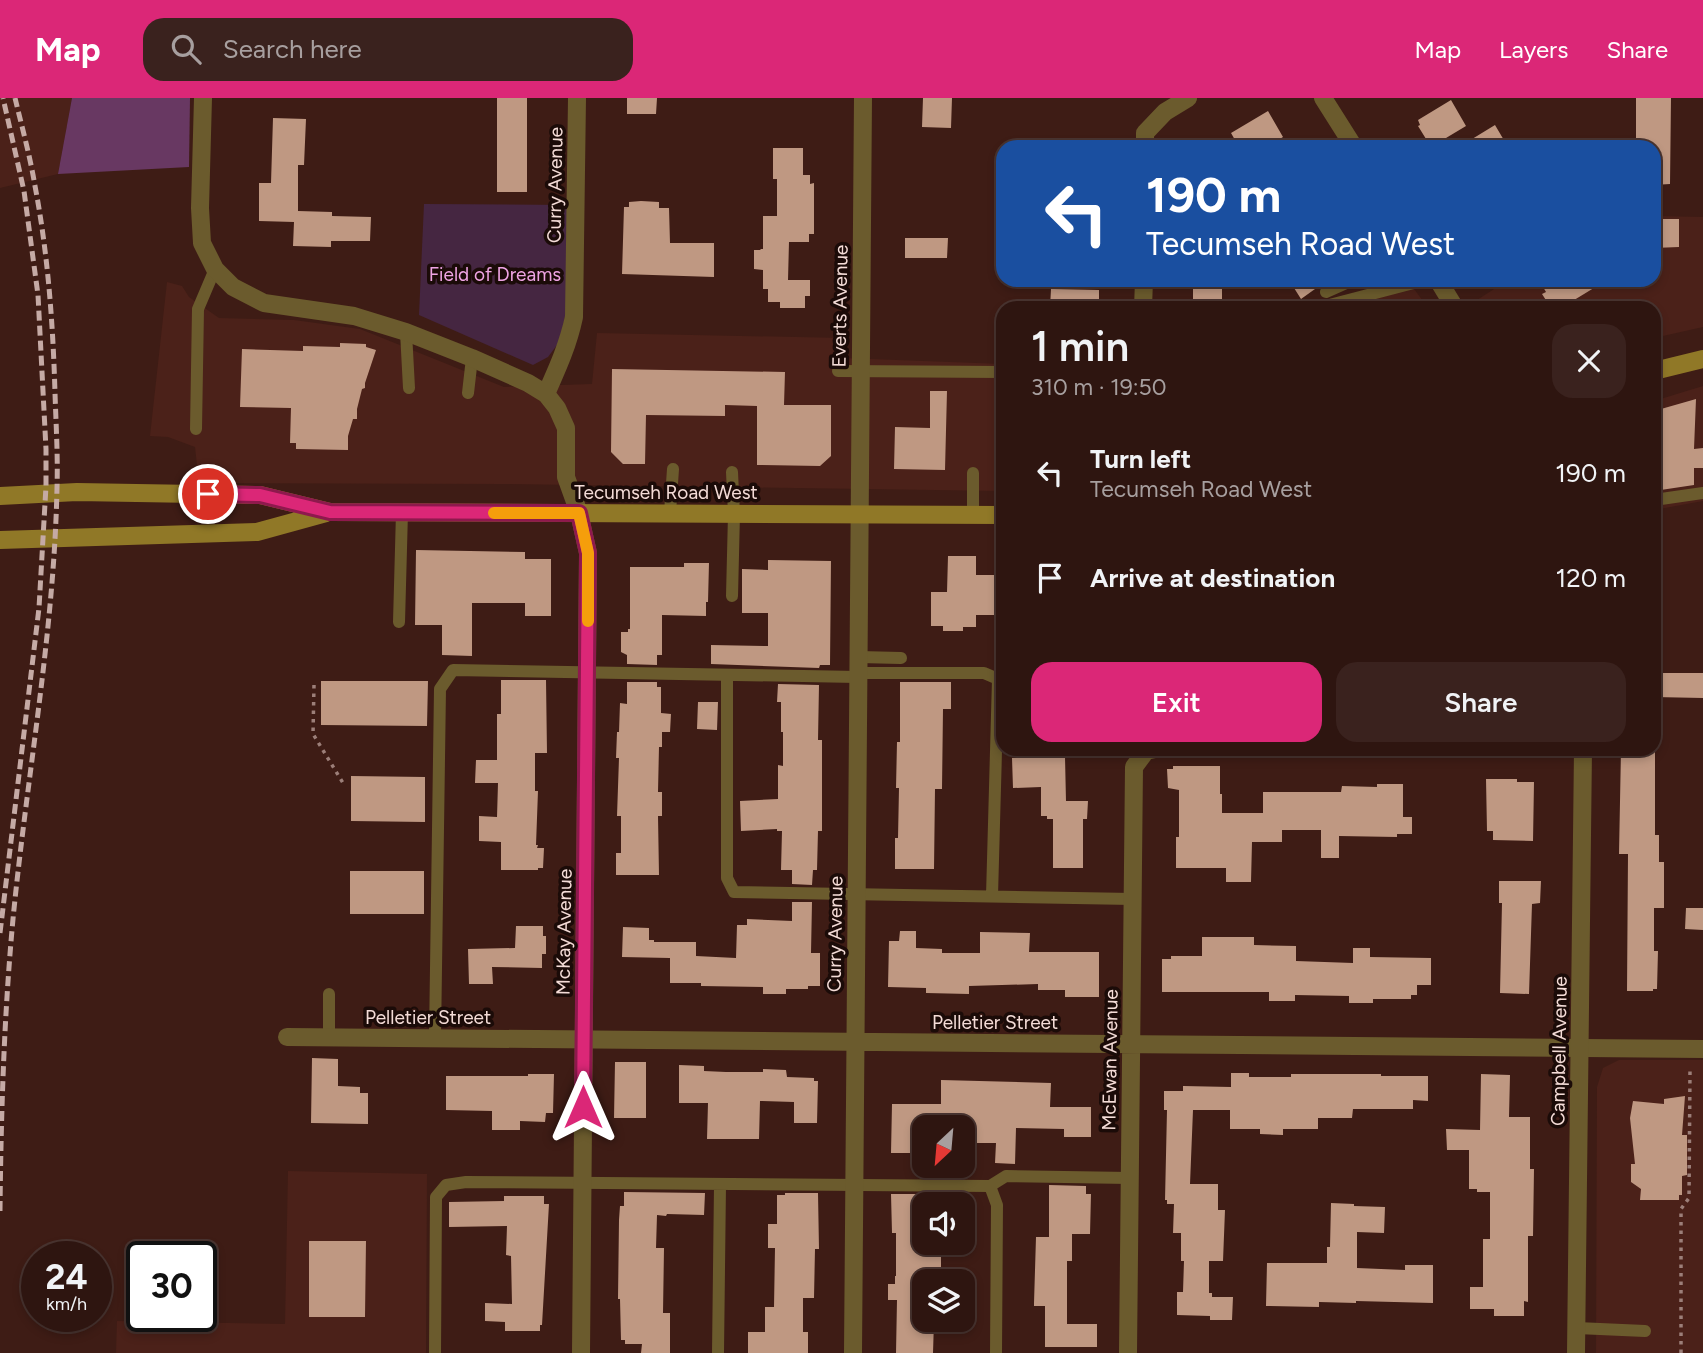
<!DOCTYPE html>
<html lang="en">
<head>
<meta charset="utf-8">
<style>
	body { margin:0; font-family:Figtree,sans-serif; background:#3a221e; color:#f1f3f6; height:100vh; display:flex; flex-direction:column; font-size:26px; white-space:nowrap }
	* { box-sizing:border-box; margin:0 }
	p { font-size:23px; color:#a79f9f }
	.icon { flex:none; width:38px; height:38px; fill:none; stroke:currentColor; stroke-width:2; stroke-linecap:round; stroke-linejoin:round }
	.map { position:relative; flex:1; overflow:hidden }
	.side { position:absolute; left:996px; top:203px; width:665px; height:455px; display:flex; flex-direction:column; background:#2e1510; border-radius:21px; box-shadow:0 4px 10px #0003,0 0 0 2px #493430 }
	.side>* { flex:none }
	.hud { position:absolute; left:996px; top:42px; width:665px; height:147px; border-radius:21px; box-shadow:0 4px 10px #0003,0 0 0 2px #493430; background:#1a4fa0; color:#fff; overflow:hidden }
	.needle { width:46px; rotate:206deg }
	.buttons { position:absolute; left:912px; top:1017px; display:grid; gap:14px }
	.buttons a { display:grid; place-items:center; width:63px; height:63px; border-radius:14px; background:#2e1510; box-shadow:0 4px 10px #0003,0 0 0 2px #493430; font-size:35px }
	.speed { position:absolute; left:21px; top:1143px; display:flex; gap:14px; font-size:35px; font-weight:700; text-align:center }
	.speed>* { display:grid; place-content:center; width:91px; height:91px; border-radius:50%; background:#2e1510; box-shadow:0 4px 10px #0003,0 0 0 2px #493430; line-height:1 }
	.speed small { font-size:18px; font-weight:400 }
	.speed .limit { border:4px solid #111; border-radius:10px; background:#fff; color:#111 }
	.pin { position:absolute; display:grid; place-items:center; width:60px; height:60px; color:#fff; margin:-30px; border:4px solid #fff; border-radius:50%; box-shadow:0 2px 7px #0007 }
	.me { position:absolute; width:77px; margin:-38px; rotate:0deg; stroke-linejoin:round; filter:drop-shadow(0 0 5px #0008) }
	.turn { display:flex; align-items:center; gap:24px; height:147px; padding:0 35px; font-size:32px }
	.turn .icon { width:91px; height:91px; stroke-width:2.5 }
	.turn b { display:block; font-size:49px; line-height:60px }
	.round { display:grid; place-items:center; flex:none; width:74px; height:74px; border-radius:21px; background:#3a221e }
	.headline { display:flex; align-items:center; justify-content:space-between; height:119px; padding:0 35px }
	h1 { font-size:42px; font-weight:600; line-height:52px }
	.button { display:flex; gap:14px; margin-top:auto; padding:14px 35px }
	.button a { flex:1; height:80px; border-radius:21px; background:#db2777; color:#fff; font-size:28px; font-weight:600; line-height:80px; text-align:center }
	.button a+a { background:#3a221e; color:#f1f3f6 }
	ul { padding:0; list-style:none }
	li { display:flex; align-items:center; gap:21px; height:105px; padding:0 35px }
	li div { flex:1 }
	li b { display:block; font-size:26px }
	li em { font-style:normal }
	header { display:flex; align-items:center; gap:42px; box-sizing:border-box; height:98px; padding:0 35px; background:#db2777; color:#fff }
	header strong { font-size:33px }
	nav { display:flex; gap:38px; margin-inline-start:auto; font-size:24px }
	.search { width:490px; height:63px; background:#3a221e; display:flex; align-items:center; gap:18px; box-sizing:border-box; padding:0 24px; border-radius:21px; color:#a79f9f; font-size:26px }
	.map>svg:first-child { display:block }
	.built { fill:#4b2119 }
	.green { fill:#452641 }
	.forest { fill:#683862 }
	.building { fill:#bf9882 }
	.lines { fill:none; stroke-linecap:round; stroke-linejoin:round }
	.path { stroke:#9c7f79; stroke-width:3.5; stroke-dasharray:3.5 5; stroke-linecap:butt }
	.service { stroke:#6b5b2d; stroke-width:12 }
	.minor { stroke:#6b5b2d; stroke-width:18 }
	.tertiary { stroke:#6b5b2d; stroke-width:18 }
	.secondary { stroke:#907827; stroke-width:18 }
	.rail { stroke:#c5aaa5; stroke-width:5; stroke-dasharray:10 5; stroke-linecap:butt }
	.route-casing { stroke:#8e194d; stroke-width:18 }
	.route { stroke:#db2777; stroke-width:12 }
	.slow { stroke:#f59e0b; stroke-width:12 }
	.labels { text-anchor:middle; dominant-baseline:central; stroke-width:7; stroke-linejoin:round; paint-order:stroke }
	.street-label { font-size:19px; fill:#f4dcd7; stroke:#1b0b08 }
	.park-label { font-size:19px; fill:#efa4e4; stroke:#1b0b08 }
</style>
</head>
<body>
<header>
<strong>Map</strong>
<div class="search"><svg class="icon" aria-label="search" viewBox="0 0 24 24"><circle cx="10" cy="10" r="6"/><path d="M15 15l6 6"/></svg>Search here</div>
<nav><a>Map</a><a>Layers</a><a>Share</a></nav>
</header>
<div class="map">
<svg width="1703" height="1255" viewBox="0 0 1703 1255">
	<rect width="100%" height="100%" fill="#3e1c15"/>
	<path class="built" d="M0,0h72l-14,76 -58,14z
		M1654,118l49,1v110l-49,11v-30h-176l-4,-6 34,-22h146z
		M167,184l15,4 7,11 30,21 75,2 66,9 144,58 88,-3 5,-51 246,5 1,20 159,6v127l-497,-7 -307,-1 -4,-36 -27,-10 -18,-1z
		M1409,184l19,26h-114z
		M1703,288v115l-49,9v-109z
		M1619,962h84v293h-107l1,-266 6,-19z
		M288,1073l139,3 -1,179h-310l1,-32 168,3z"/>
	<path class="green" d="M424,106l145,1 -2,102 -7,34 -12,16 -15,8 -114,-50z"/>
	<path class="forest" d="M72,0h118l-1,69 -131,7z"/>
	<path class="building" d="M497,0h30v94h-30z
		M627,0h30l-1,16h-29z
		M923,0h29l-1,30 -29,-1z
		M1636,0h35l-1,86 -16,1v-38h-18z
		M1451,2l15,26 -35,21 -13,-21 2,-1 -2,-5z
		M1268,13l15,26 -16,10h-28l-8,-14z
		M273,20l33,1 -2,46h-6v46l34,1v4l39,1 -1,24h-39v6l-38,-1 1,-24 -35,-1v-38h12z
		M1495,27l13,22h-49z
		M773,50h30v27h7v9l4,-1v51h-5v8h-20l-1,38h22v16h-5v12h-25v-6h-12v-13h-5v-19l-9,-1v-19h6l1,-1h2v-33h14v-37h-4z
		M641,103l18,1v6h10l1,35h44v34l-92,-3 2,-67h5v-5z
		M1654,121h25v28l-25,1z
		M905,140h43l-1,20h-42z
		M1203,182h19v28h-29v-26h10z
		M1289,182h42l-9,4 -21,15z
		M1539,182h68l-46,28h-10l-9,-14 4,-2z
		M1051,191l48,1v18h-49z
		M340,245l26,1v3l10,3 -11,33v5l-3,1 -5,20v10h-4l-5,17v14l-52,-1v-6h-6l1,-35 -51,-1 2,-58 61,2v-5l37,1z
		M612,271l173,3 -1,33h47v51l-11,10 -63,-1v-59l-32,-1v11l-79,-1 -1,49h-22l-12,-12z
		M930,293h17l-2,79 -51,-1 1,-42 35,1z
		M1696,301l-2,50 9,-1v20h-9v17l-40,6v-80z
		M416,452l109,2v7h26v57h-26v-13h-53v53l-30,-1v-30h-27z
		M948,458h28v19h27v40h-27v12h-13v4h-20v-5h-12v-34h16z
		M768,462l63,1 -1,104h-10l-1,3 -108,-4v-19l57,1v-33h-26v-44l26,1z
		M684,465h25l-1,39h-2v14l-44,-1v40h-5v10l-30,-1v-9l-6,-3v-20h7v-3h2v-62h54z
		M1654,575h49v25l-49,-1z
		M501,582h45l1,73h-12v38h3l-2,54h2l-1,3h7l-1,20h-5v2h-37v-28l-22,-1v-25l18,1 1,-34h-23l1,-23h21v-46h4z
		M321,583h107l-1,45 -106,-1z
		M627,584h30v5h4v26l10,1 -1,18h-8v15h-3l-1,45h4v24h-4l1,59h-43v-22h5v-37h-4l2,-58h-3l1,-26h2l1,-29 7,1z
		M900,584h51v27h-8l-1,80h-7l-1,80h-39v-31h3l1,-50h-3l1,-46h3z
		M778,586l41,1 -1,55h4v91h-4l-1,39h-4l-1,15 -20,-1v-14h-11l1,-39h-5v-2l-36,2 -1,-30 38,-2v-34l5,1v-34h-2v-30h-4z
		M698,604h20l-1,28 -20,-1z
		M1621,651h34v86h4v27h5v46h-10v43h4l-1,38h-4v2h-26l1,-137h-9z
		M1065,659l1,44h22l-1,18h-4v49h-30v-49h-6v-3h-6v-29l-28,1 -1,-30z
		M1173,668h47v28h2v19h41v-21h78l1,-6 35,1v-3h26v33h9v17h-15v3l-58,-1v22h-18v-28h-39v12h-30l-1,40h-25v-14h-50v-31h3v-47l-11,-2 -1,-19h6z
		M351,678l74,1v45l-74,-1z
		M1486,681h31v3h17l-1,59 -40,-1v-9h-6z
		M350,773h74v43h-74z
		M1499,783h42l-1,22 -8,1 -3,90 -29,-1 2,-90h-3z
		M792,804h20l-1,51h9v33h-12v3h-22v5h-23v-7l-62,-1v-3h-31v-25l-48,-1 1,-30 26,1v12h5v2h42v14l40,2 1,-33h10v-6l45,2z
		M1686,810h17v22l-18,-1z
		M516,828h27v10h3v18h-4v14l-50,-1 1,17h-24l-1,-35 47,-1z
		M900,833h16v17l26,1v4h38v-21l50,1 -1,19h70v45h-34v-7h-27v-6l-69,2v8l-43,-1v-5l-38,-1 1,-46h10z
		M1202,839h52v8l42,1v15l57,2v-15h17v9l61,1v27h-14v10h-6v4h-38v4h-24v-7l-54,-1v6h-26v-9h-107v-33h9v-3h31z
		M312,960l26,1v27l22,1v6h8v31l-57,-1z
		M615,964h31v56h-32z
		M679,967l25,1v5l22,1h37v-3l23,1 1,7 27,1v3h4l-1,42h-23v-21l-34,-1 -1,38h-52l1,-36h-29z
		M1231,975h18v4h42v-3h90v2h47v25l-15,-1v9h-60l-1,9h-34v11h-35v6l-23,-1v-5h-30v-19h-37l-3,74h28v26h7l-2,51h-14v32h3v4h21l-1,23h-22v-4l-33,-1v-23h6l1,-31h-3v-28h-8l1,-29h-7v-4h-2l2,-90h-3v-19h19v-5l48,1z
		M528,976h26l-1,39h-7l-1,9 -25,-1v9h-28v-19l-46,-1v-34h82z
		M1481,976l29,1 -1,42h21v52h4l-1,67h-5v66l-4,-1v15h-30v-7h-24v-22h13v-48h7v-47h-13v-3h-8v-39h-22l-1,-21 34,1z
		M941,982l110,3 -1,24h41v30h-27v-8l-48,-1 -1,36 -20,-1 1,-20h-34v-16h-44v26h-27l1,-49h49z
		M1685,998l-3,39h5v40l-5,1v19h-3v5h-39l1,-11 -10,-7v-18h4l-5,-46 3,-17 31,3v-5z
		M1049,1087l37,1v8h5l-1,40h-18v27h-5v63h30v23h-52v-41h-11v-3l2,-66h13z
		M624,1094l81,1 -1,22 -37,-1 -1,2 -9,-1 -1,33h8l-1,65h7v40h-29l1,-9h-17v-4h-4l-1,-41h-2l1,-79 1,-14h4z
		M785,1095h33l1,56h-4l-1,49h-11v34h5v21h-60v-21h17v-25h9l1,-59h-7v-24h9v-29h8z
		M891,1096h33v57h17v24h-13v6h-4v40h10l-1,32h-37l1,-53h-9v-16h7v-8h1v-43h-4z
		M504,1098h40v8h5l-7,121h-2v6h-35v-9l-20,-1v-18l27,1 -1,-48 -5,-1 1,-29 -58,1v-25l55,-1z
		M1331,1105l23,1v2l31,1 -1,26 -27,-1v36l48,2v-5h28v38l-77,-2v2l-37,-1v5l-53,-1 1,-43h60v-16h3z
		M309,1143h57l-1,76h-56z"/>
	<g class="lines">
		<path class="path" d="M314,587l-1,49 30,49
			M1681,1255v-144l8,-11 1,-127"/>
		<path class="service" d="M1326,194l27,-12
			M1318,210l107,-28
			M406,234l3,56
			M838,273l165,1
			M468,295l4,-35
			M196,331l2,-120 17,-40
			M732,374l2,42 -2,82
			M1654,402l49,-7
			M670,415l3,-44
			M973,417v-42
			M399,524l3,-110
			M859,559l42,1
			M858,575h126l14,6 -6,217
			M727,577v203l7,14 399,7
			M329,940v-44
			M435,940l5,-349 13,-19 405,7
			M990,1088l7,19 -1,148
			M1577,1230l68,3
			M435,1255l1,-156 10,-12 20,-3 524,4 16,-10 124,2
			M718,1255l2,-168"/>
		<path class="minor" d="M203,0l-3,110 2,35 13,26 18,18 31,16 90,13 52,16 66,26 56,25 18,11 11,14 9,20v49l13,36 9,40 -7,800
			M1145,49v-14l20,-21 23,-14
			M1143,210l1,-28
			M546,296c12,-27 22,-49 28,-77l3,-219
			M287,939l1416,12
			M853,1255l10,-1255
			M1128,1255l6,-586 12,-16 9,-2"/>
		<path class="tertiary" d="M1323,0l31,49
			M1438,182l17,28
			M1576,1255l7,-604"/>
		<path class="secondary" d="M1654,273l49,-12
			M0,398l77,-4 183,3 70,17 673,3
			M0,442l257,-8 69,-19"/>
		<path class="rail" d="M0,835l39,-325 7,-122v-37l-8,-154 -14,-104 -21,-93
			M0,1113c1,-97 4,-195 13,-292 14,-144 41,-286 44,-431 1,-32 -1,-63 -2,-95 -2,-69 -7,-139 -20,-207 -5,-30 -13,-59 -20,-88"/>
	</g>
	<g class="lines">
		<g class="route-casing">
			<path id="route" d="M208,396l52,1 70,17 249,1 9,40 -5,554"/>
		</g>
		<use href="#route" class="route"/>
		<path class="slow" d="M494,415h85l9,40v68"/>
	</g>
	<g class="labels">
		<g class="street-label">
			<text transform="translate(555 87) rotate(-89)">Curry Avenue</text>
			<text transform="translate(840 208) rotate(-89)">Everts Avenue</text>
			<text x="666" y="394">Tecumseh Road West</text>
			<text transform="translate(564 834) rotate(-89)">McKay Avenue</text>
			<text transform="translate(835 836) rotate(-89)">Curry Avenue</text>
			<text x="428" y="919">Pelletier Street</text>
			<text x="995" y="924">Pelletier Street</text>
			<text transform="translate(1559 953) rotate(-89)">Campbell Avenue</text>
			<text transform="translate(1110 962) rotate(-89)">McEwan Avenue</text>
		</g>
		<g class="park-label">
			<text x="495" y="176">Field of Dreams</text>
		</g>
	</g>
</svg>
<div class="buttons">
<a><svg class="needle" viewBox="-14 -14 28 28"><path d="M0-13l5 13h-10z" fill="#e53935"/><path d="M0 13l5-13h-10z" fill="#a79f9f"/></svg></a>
<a><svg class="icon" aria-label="sound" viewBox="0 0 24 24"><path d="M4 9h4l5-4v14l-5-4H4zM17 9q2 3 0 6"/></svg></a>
<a><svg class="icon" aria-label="layers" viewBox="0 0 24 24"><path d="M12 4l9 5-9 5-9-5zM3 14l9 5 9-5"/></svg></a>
</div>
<div class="speed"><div>24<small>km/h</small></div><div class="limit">30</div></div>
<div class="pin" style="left:208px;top:396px;background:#d93025"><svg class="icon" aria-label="arrive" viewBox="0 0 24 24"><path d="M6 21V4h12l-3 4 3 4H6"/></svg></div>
<svg class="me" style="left:583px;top:1009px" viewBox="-20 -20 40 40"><path d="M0-17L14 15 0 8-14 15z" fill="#db2777" stroke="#fff" stroke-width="4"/></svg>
<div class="hud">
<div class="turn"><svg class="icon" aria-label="left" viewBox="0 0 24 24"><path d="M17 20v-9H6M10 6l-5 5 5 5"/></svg><div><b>190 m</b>Tecumseh Road West</div></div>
</div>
<section class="side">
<div class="headline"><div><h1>1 min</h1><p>310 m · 19:50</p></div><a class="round"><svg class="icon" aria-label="close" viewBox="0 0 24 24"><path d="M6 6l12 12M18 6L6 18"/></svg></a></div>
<ul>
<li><svg class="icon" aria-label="left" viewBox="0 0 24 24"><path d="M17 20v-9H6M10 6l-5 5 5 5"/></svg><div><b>Turn left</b><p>Tecumseh Road West</p></div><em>190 m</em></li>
<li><svg class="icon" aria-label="arrive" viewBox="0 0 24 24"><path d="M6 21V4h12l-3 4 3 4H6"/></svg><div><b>Arrive at destination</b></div><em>120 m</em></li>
</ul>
<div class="button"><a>Exit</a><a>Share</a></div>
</section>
</div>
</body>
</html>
